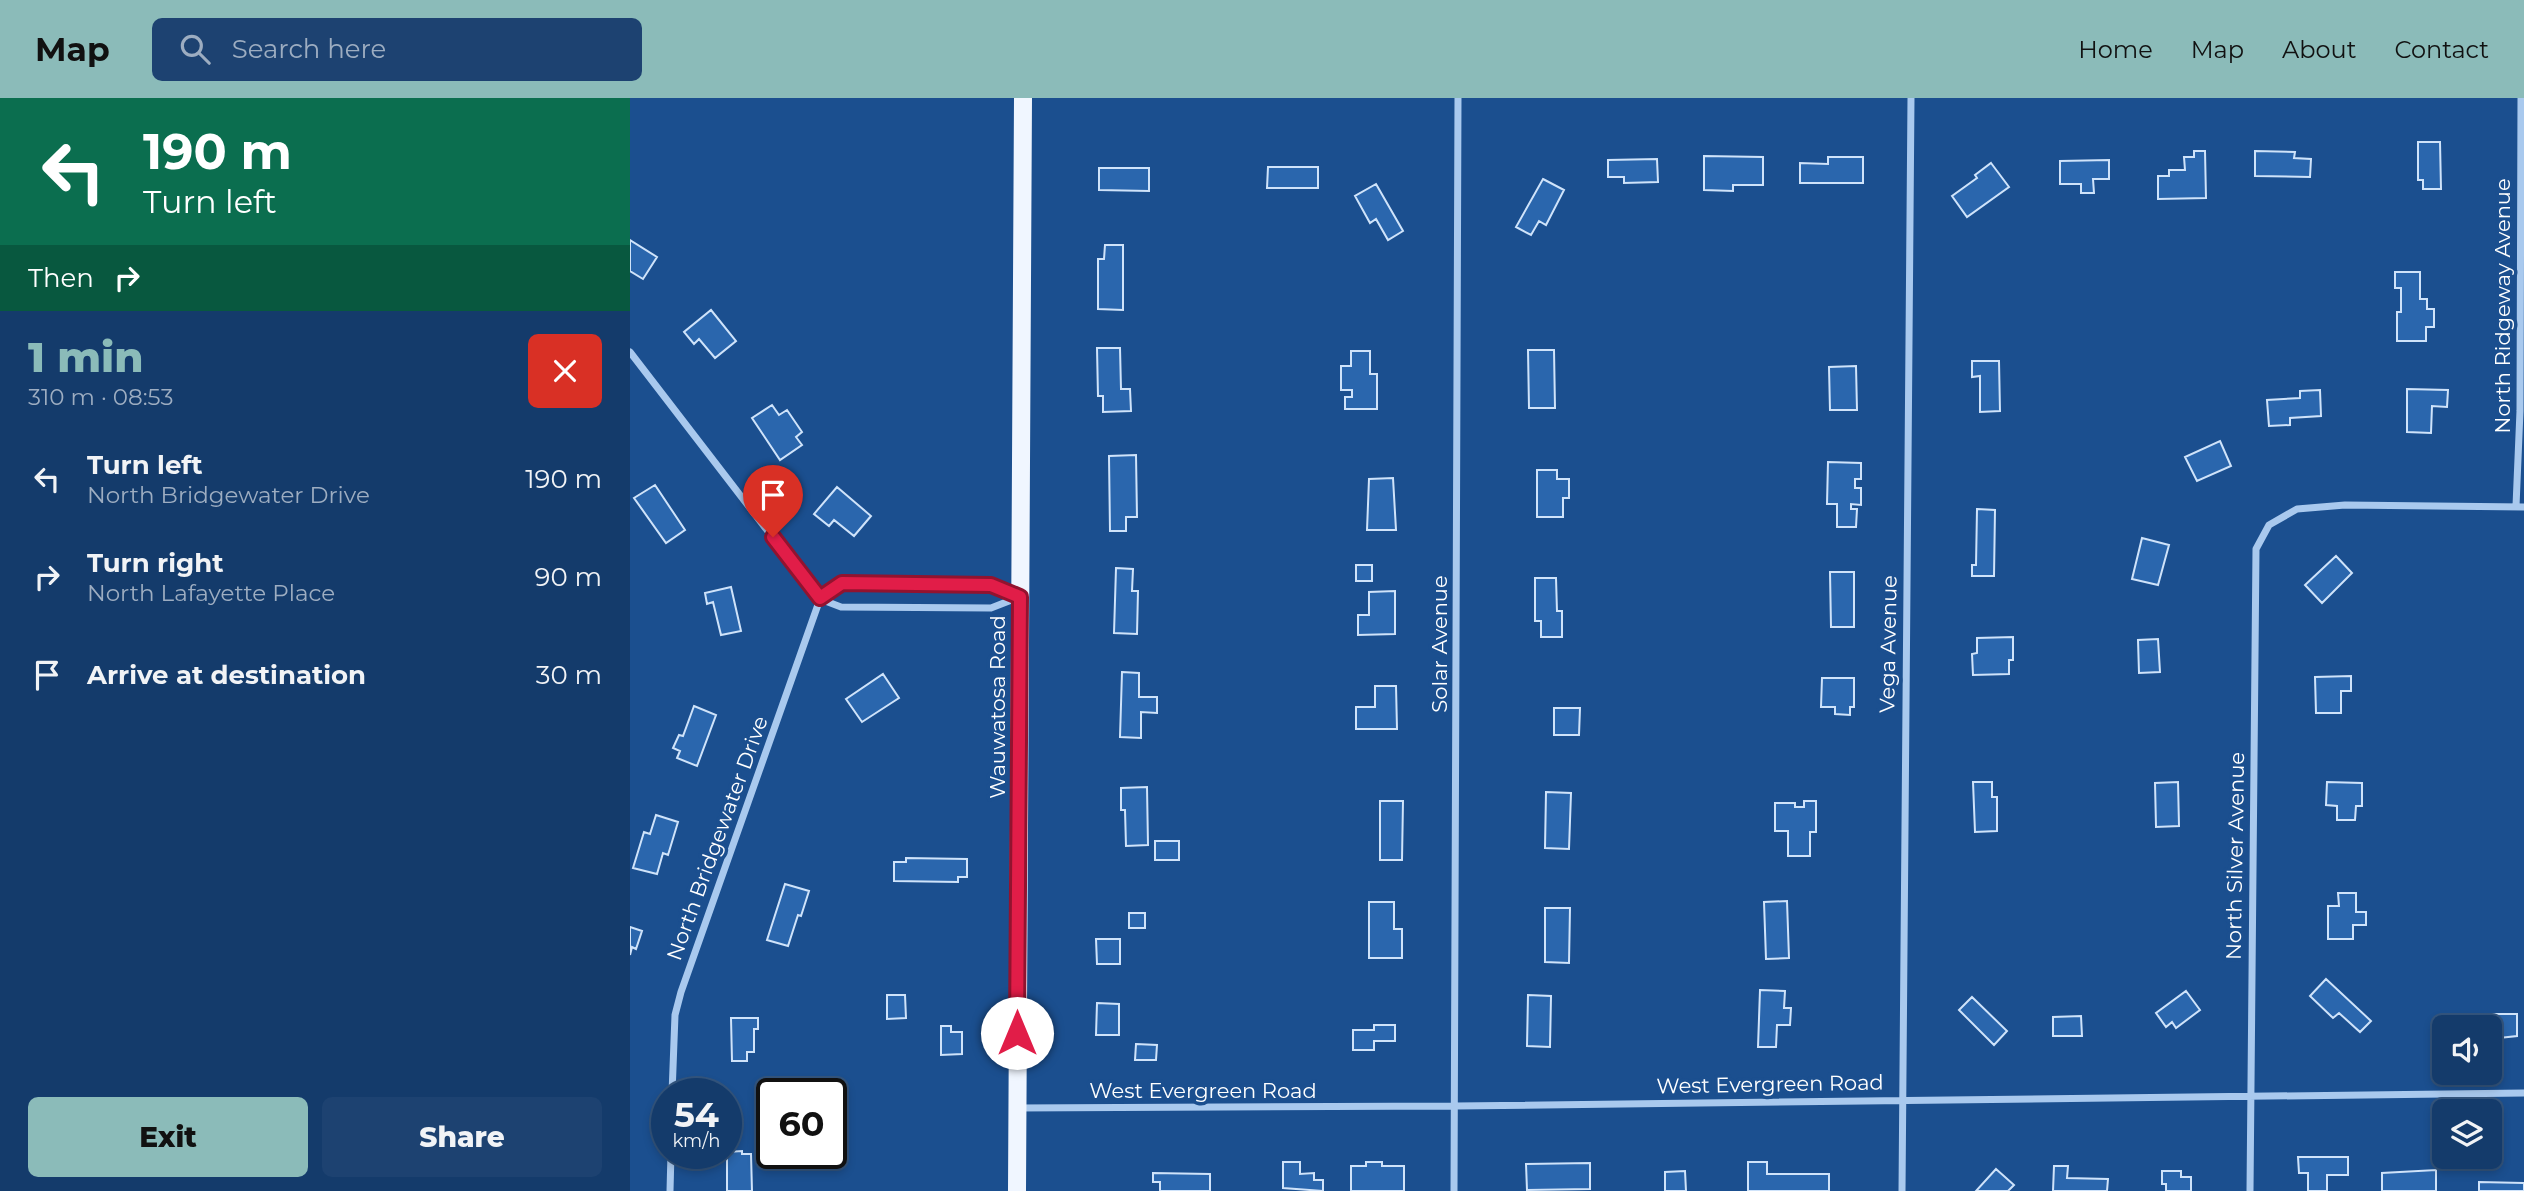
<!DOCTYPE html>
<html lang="en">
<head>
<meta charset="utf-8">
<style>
	body { margin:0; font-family:Montserrat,sans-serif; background:#1d4271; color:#f1f3f6; height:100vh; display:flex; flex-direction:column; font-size:26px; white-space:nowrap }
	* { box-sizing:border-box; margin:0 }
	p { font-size:23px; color:#9dadc1 }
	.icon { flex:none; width:38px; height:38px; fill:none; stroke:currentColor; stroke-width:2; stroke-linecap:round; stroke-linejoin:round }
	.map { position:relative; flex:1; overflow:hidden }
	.drawer { display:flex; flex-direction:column; background:#143b6b; width:630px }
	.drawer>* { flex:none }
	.banner { background:#0b6e4f; color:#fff; overflow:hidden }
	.fabs { position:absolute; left:1802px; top:917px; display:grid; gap:14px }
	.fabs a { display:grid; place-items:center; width:70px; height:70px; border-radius:10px; background:#143b6b; box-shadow:0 4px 10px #0003,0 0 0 2px #33557e; font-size:35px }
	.speed { position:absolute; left:21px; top:980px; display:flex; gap:14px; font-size:35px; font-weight:700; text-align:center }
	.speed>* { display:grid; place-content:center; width:91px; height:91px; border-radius:50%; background:#143b6b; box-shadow:0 4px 10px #0003,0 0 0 2px #33557e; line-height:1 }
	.speed small { font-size:18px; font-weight:400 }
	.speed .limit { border:4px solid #111; border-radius:10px; background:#fff; color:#111 }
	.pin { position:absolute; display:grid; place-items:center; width:60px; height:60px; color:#fff; margin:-72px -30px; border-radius:50% 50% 50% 0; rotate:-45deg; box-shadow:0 0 7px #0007 }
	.pin .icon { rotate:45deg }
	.me { position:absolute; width:77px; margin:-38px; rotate:0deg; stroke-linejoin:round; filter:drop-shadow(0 0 5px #0008) }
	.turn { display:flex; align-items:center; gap:24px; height:147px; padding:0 28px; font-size:32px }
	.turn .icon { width:91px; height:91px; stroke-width:2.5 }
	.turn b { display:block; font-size:49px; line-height:60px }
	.then { display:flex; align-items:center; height:66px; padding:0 28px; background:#0003; gap:14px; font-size:26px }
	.round { display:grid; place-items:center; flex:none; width:74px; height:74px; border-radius:10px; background:#1d4271 }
	.overview { display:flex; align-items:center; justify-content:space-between; height:119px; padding:0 28px }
	h1 { font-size:42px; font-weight:800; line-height:52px; color:#8bbbb9 }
	.primary-button { display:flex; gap:14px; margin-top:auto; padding:14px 28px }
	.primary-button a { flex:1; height:80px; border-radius:10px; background:#8bbbb9; color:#111; font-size:28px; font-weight:800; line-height:80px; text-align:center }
	.primary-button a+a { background:#1d4271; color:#f1f3f6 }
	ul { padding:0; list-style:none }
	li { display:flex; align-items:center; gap:21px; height:98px; padding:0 28px }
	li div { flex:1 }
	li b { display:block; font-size:26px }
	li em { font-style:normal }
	header { display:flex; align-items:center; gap:42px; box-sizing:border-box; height:98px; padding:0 35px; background:#8bbbb9; color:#111 }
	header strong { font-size:33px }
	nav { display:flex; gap:38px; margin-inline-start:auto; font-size:24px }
	.search { width:490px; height:63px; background:#1d4271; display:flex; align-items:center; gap:18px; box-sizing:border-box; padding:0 24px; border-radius:10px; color:#9dadc1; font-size:26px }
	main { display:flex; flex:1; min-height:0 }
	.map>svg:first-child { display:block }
	.building { fill:#2a66ad; stroke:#cfe3fa; stroke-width:2 }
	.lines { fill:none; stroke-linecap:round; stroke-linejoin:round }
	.street { stroke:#a9c9ee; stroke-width:7 }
	.primary { stroke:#f0f6ff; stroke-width:18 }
	.route-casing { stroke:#92132f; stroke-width:18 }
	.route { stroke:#e11d48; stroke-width:12 }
	.labels { text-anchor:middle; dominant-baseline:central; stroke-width:7; stroke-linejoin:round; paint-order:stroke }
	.street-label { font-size:21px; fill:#fff; stroke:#1b4f8f }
</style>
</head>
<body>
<header>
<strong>Map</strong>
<div class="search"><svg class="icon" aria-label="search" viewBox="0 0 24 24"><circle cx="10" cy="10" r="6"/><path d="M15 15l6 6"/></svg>Search here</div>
<nav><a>Home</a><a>Map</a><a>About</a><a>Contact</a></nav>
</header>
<main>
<section class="drawer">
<div class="banner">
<div class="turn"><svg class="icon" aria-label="left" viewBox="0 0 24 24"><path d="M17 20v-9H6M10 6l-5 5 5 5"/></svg><div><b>190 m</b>Turn left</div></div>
<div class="then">Then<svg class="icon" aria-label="right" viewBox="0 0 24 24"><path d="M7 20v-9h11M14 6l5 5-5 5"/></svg></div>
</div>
<div class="overview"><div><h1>1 min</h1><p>310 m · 08:53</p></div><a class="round" style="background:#d93025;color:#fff"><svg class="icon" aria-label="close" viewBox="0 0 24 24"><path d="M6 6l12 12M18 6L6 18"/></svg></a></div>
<ul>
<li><svg class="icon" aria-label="left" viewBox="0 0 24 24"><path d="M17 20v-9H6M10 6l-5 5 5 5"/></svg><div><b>Turn left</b><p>North Bridgewater Drive</p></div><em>190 m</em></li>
<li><svg class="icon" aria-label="right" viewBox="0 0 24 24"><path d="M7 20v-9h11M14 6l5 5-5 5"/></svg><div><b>Turn right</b><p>North Lafayette Place</p></div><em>90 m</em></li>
<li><svg class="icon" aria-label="arrive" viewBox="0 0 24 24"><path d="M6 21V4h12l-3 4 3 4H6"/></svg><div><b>Arrive at destination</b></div><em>30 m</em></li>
</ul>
<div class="primary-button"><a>Exit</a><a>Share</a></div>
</section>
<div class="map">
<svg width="1894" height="1093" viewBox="0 0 1894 1093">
	<rect width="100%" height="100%" fill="#1b4f8f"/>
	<path class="building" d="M1788,44h22l1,47h-18v-9h-5z
		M1564,53h11l1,47 -48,1v-23h11v-6h16l-1,-13h10z
		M1625,53l40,1 -1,6 17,1 -1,18 -55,-1z
		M1074,58l59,1v28h-30v6l-29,-1z
		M1198,59h35v26h-63v-20l28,1z
		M1027,61l1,23 -34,1v-6h-16v-17z
		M1479,62v19h-16l1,14h-13v-9h-21v-23z
		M1361,65l18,24 -42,30 -15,-21 25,-18 -2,-3z
		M638,69h50v21h-51z
		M469,70h50v23l-50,-1z
		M913,81l21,11 -18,35 -7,-4 -8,14 -15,-8z
		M746,86l27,47 -15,9 -12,-21 -6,4 -15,-27z
		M0,142l27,17 -14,22 -13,-8z
		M475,147h18v65l-25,-1v-50h6z
		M1765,174h25v27h7v10h7v18h-8v14h-29v-29h4v-24h-6z
		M81,212l25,31 -21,17 -16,-19 -5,5 -10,-12z
		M467,250h23l1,41h9l1,22 -28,1v-16h-5z
		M898,252h26l1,58h-26z
		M721,253h19v23h7v35h-32v-12h7v-7h-11v-24h10z
		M1342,263h27l1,50 -20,1v-36l-8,1z
		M1226,268l1,44h-27l-1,-43z
		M1777,291l41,1 -1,17 -15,-1 -1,27 -24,-1z
		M1690,292l1,26 -31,2v7l-21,1 -2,-26 33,-2v-7z
		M142,307l7,10 8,-5 15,22 -6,5 6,8 -22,15 -28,-42z
		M1590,343l11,25 -34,15 -12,-24z
		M506,357l1,62h-11v14h-16l-1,-75z
		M1198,364l33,1v16h-6v9h6v17l-10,-1v5h6l-1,18h-19v-23h-10z
		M907,372h20v9h12v19h-6v19h-26z
		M763,380l3,52h-29l2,-51z
		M25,387l30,45 -19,13 -32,-45z
		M207,389l34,29 -17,20 -20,-16 -5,6 -15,-12z
		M1347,411l18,1 -1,66h-22v-11h4z
		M1512,440l27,7 -11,40 -26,-6z
		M1706,458l16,17 -30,30 -17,-18z
		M726,467h16v16h-16z
		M486,470l17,1 -1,22h6l-1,43 -23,-1z
		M1200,474h24v55h-23z
		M905,480h21l1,33h5v26h-21v-16h-6z
		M101,489l10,44 -20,4 -8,-33 -6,2 -2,-11z
		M765,493v43l-37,1v-20h11v-23z
		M1383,539v23h-4v14l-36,1 -1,-21 5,-1v-15z
		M1528,541l2,33 -21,1 -1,-33z
		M492,574l17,1v24h18v16l-16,-1v26l-21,-1z
		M253,576l16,24 -37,24 -16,-23z
		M1721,578v15h-10v22h-25l-1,-36z
		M1192,580h32v29h-4v8l-15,-1v-7h-14z
		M745,588h21l1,43h-41v-22h19z
		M64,608l22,9 -19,51 -20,-8 3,-7 -7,-3 6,-13 4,1z
		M924,610h26l-1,27h-25z
		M1343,684h19v15h5v34l-22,1z
		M1548,684l1,44 -23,1 -1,-44z
		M1697,684l35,1v23h-6l-1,14h-18v-14l-11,-1z
		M517,689l1,58 -22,1 -1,-36h-4v-22z
		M916,694l25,1 -2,56 -24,-1z
		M750,703h23l-1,59h-22z
		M1174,703h12v31h-6v24h-22v-25h-13v-28h20v4h9z
		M26,717l22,7 -10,33 -5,-2 -6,21 -24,-6 11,-36 6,2z
		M525,743h24v19h-24z
		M276,760l61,1v18h-9v5l-64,-1v-19h12z
		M155,786l24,7 -8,25 -3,-1 -10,31 -21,-6z
		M1708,795h18v19h10v13h-13v14h-25v-33h11z
		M1157,803l2,57 -23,1 -2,-57z
		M739,804h25v27h8v29h-33z
		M915,810h25l-1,55 -24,-1z
		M499,815h16v15h-16z
		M0,829l12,4 -6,18 -4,-2 -2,8z
		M466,841h24v25h-23z
		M1696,881l45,42 -11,11 -21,-19 -6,5 -23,-22z
		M1130,892l25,1 -1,17h7l-1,17h-13l-1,22h-18z
		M1556,893l14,19 -24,18 -4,-6 -6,5 -10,-14z
		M257,897h18l1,23 -19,1z
		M898,897l23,1 -1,51 -23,-1z
		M1342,899l35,34 -13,14 -35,-35z
		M467,905l22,1v31h-23z
		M1843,916h44v22l-27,3v-12h-17z
		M1451,918l1,20h-29v-19z
		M101,920h27v11h-4v23h-7v9h-15z
		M744,927h21v16h-21v9h-21v-20h21z
		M311,928h10v6h11v22l-21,1z
		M506,946l21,1 -1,15h-21z
		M112,1053v3h9l1,37h-25v-39z
		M1668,1059h50v18h-21v16h-19v-18h-9z
		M653,1064h17v12l14,-1v7h9v11l-40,-3z
		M736,1064h16v4h22v25h-53v-25h15z
		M1118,1064h19v12h62v17h-81z
		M960,1065v26l-63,1 -1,-26z
		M1424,1068h14l-1,12 41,1 -1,12h-54z
		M1366,1071l18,16 -6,6h-32z
		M1806,1072v21h-54v-18z
		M1055,1073l1,20h-21v-19z
		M1532,1073h19v6h10v14h-25v-7h-4z
		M523,1075l57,1v17h-50v-9h-7z
		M1849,1084l45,1v8h-45z"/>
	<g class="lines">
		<path class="street" d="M0,254l190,247 21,8 150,1 28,-11
			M1886,408l4,-95 1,-313
			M42,996l3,-79 6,-23 139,-393 23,-16 148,2 29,12
			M387,1010l438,-2 1069,-13
			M40,1093l1,-38
			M824,1093l4,-1093
			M1272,1093l9,-1093
			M1620,1093l6,-642 13,-24 28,-16 48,-4 179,2"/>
		<path class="primary" d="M387,1093l6,-1093"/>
	</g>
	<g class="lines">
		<g class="route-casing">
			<path id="route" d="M143,439l47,61 22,-15 149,2 29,12 -3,436"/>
		</g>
		<use href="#route" class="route"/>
	</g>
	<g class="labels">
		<g class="street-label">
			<text transform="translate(1872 208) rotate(-90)">North Ridgeway Avenue</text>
			<text transform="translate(809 546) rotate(-90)">Solar Avenue</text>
			<text transform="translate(1258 546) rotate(-89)">Vega Avenue</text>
			<text transform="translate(367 609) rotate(-90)">Wauwatosa Road</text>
			<text transform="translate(87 740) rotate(-70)">North Bridgewater Drive</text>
			<text transform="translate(1605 758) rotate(-89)">North Silver Avenue</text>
			<text transform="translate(1140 986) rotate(-1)">West Evergreen Road</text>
			<text x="573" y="992">West Evergreen Road</text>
		</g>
	</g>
</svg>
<div class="fabs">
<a><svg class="icon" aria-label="sound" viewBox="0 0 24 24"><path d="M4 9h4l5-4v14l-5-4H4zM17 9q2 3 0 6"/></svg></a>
<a><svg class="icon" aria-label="layers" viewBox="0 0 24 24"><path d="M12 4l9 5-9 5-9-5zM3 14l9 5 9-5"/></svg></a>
</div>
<div class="speed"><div>54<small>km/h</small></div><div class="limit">60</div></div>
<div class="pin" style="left:143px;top:439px;background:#d93025"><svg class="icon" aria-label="arrive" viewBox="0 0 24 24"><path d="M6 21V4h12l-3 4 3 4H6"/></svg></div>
<svg class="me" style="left:387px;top:935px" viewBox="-20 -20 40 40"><circle r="19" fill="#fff"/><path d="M0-13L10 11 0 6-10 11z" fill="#e11d48"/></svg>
</div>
</main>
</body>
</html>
